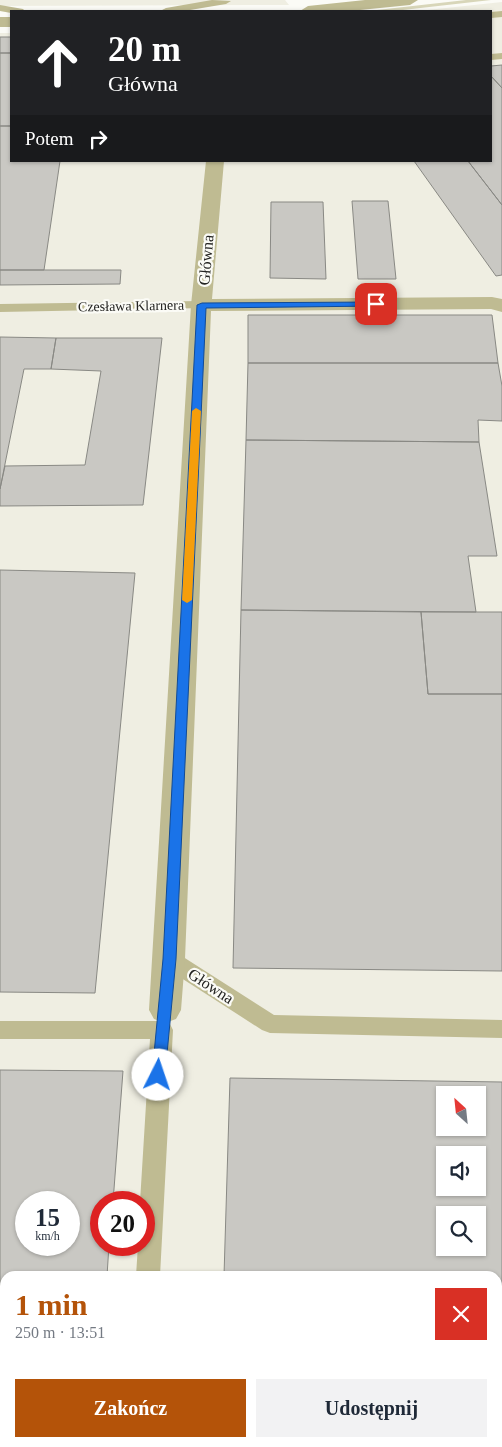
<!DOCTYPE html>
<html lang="pl">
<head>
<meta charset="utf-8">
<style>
	body { margin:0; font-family:Georgia,serif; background:#f2f2f3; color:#1f2937; height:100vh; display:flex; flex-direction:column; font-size:19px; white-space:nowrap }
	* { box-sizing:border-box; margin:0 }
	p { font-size:16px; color:#747a83 }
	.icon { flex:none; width:28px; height:28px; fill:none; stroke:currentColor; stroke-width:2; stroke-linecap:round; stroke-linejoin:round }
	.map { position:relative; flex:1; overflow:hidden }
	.side { position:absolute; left:0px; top:1271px; width:502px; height:176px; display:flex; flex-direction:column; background:#fff; border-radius:15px 15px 0 0; box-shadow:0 1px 4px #0004 }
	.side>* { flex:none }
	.guide { position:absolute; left:10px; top:10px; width:482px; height:152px; border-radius:0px; box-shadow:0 1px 4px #0004; background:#202124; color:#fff; overflow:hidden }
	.needle { width:32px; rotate:333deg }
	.buttons { position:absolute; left:436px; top:1086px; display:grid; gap:10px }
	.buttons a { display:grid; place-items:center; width:50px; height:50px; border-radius:0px; background:#fff; box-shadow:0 1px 4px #0004; font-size:25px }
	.speed { position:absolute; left:15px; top:1191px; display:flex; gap:10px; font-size:25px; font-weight:700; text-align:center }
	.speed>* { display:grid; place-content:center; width:65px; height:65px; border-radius:50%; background:#fff; box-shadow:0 1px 4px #0004; line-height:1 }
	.speed small { font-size:12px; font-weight:400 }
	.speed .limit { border:8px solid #d22; background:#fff; color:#111 }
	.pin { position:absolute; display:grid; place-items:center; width:42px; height:42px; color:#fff; margin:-21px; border-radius:10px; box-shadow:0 2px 8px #0006 }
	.me { position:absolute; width:55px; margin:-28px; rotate:4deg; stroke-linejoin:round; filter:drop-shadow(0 0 4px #0008) }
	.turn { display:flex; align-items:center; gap:18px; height:105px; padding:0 15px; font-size:22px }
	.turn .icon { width:65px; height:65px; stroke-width:2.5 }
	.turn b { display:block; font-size:35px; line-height:42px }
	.then { display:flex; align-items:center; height:48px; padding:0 15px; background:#0003; gap:10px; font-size:19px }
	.round { display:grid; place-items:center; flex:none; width:52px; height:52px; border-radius:0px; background:#f2f2f3 }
	.headline { display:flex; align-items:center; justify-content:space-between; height:85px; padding:0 15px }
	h1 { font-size:30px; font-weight:700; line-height:38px; color:#b45309 }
	.button { display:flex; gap:10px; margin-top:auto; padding:10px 15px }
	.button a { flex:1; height:58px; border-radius:0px; background:#b45309; color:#fff; font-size:20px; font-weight:700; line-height:58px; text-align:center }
	.button a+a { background:#f2f2f3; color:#1f2937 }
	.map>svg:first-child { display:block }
	.built { fill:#efeee2; fill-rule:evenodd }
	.green { fill:#d8d6b9 }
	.building { fill:#c9c8c3; stroke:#898984; fill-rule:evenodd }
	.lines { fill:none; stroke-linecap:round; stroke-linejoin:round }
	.lane { fill:#bfbb92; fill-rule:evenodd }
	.street { fill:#bfbb92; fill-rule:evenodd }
	.route { fill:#1a73e8; stroke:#114b97 }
	.slow { fill:#f59e0b }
	.labels { text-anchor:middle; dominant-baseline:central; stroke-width:4.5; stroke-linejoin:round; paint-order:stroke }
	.far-street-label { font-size:14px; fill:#232321; stroke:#fbfbf6 }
	.street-label { font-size:16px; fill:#232321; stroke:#fbfbf6 }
</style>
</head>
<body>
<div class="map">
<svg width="502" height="1447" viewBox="0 0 502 1447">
	<rect width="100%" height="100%" fill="#fbfbf6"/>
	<path class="built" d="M0,0h285l4,5 -289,1z
		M502,2v1445h-502v-1414h11v128h480v-150h-73zM445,1095h33v33h-33zM445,1155h33v33h-33zM26,1202h43v43h-43zM101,1202h43v43h-43zM445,1215h33v33h-33zM5,1276h493v166h-493z"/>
	<path class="green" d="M466,0h25l-97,11h-26z"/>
	<path class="building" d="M0,37h11v16h-11z
		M0,53h11v73h-11z
		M502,65v23l-11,-12v-10z
		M491,76l11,12v117l-34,-44h23z
		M0,126h11v35h49l-16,109h-44z
		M414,161h54l34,44v70l-6,1z
		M352,201h36l8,78h-38z
		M271,202h52l3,77 -56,-1z
		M0,270h121l-1,14 -120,1z
		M248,315h244l6,48h-250z
		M0,337l56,1 -5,31h-27l-24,120z
		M56,338h106l-19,167 -143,1v-17l5,-23 80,-1 16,-94 -50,-2z
		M248,363h250l4,23v35l-24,-1 1,22 -233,-2z
		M246,440l233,2 18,114h-29l8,56 -235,-2z
		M0,570l135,3 -40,420 -95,-1z
		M241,610l180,2 7,82h74v277l-269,-3z
		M421,612h81v82h-74z
		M0,1070l123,1 -10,131h-12v43h8l-2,31h-102v166h89v5h-94zM26,1202h43v43h-43z
		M230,1078l272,4v365h-283v-5h279v-166h-274zM445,1095h33v33h-33zM445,1155h33v33h-33zM445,1215h33v33h-33z"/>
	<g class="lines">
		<path class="lane" d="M212,0l19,1 -5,3 -42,7h-24l6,-3z
			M0,5l23,4 2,2h-14v2l-11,-2z
			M502,11v6l-11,1v-6z
			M502,53v6l-11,1v-6z
			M201,301l5,1 2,3 -2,3 -206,4v-8z
			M169,950l8,3 97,62 228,5v18l-232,-5 -8,-3 -101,-65 -3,-6 3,-6z
			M0,1021h162l8,3 3,6 -13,246h-24l2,-31h6v-43h-4l10,-163h-150z
			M125,1442h26v5h-26z"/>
		<path class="street" d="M365,0h53l-8,5 -60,6h-50l8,-5z
			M0,17h11v10h-11z
			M206,161h18l-12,138 280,-2 10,2v13l-11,-3 -280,2 -26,648 -4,51 -5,9 -11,4 -11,-4 -5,-9 42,-705z"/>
	</g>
	<path class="route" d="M376,302h3v4l-173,2 -30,651 -11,116 -2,4h-9l-2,-4 11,-116 34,-654 5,-2z"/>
	<path class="slow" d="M196,408l5,3 -9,189 -5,3 -5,-3 10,-189z"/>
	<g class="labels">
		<g class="far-street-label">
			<text transform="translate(131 306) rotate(-1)">Czesława Klarnera</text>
		</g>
		<g class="street-label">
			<text transform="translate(206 260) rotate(-85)">Główna</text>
			<text transform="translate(211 986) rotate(33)">Główna</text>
		</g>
	</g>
</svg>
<div class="buttons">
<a><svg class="needle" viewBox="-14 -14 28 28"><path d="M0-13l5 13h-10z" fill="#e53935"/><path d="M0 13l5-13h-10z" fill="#747a83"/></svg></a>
<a><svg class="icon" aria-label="sound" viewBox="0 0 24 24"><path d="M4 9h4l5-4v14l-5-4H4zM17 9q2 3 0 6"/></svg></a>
<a><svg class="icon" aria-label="search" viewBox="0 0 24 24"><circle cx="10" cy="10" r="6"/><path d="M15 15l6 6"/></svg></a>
</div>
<div class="speed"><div>15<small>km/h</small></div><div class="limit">20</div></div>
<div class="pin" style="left:376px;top:304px;background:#d93025"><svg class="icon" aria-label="arrive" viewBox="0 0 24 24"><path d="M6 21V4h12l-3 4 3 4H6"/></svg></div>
<svg class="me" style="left:158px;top:1075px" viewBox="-20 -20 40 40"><circle r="19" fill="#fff"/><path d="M0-13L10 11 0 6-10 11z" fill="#1a73e8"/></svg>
<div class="guide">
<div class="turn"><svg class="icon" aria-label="ahead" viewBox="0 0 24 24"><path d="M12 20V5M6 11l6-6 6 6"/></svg><div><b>20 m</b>Główna</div></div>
<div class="then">Potem<svg class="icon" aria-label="right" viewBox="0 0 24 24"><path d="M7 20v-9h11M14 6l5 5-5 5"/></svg></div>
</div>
<section class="side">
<div class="headline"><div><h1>1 min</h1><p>250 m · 13:51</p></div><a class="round" style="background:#d93025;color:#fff"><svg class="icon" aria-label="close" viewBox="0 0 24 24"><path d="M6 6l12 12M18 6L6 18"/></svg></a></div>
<div class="button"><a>Zakończ</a><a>Udostępnij</a></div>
</section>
</div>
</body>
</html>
